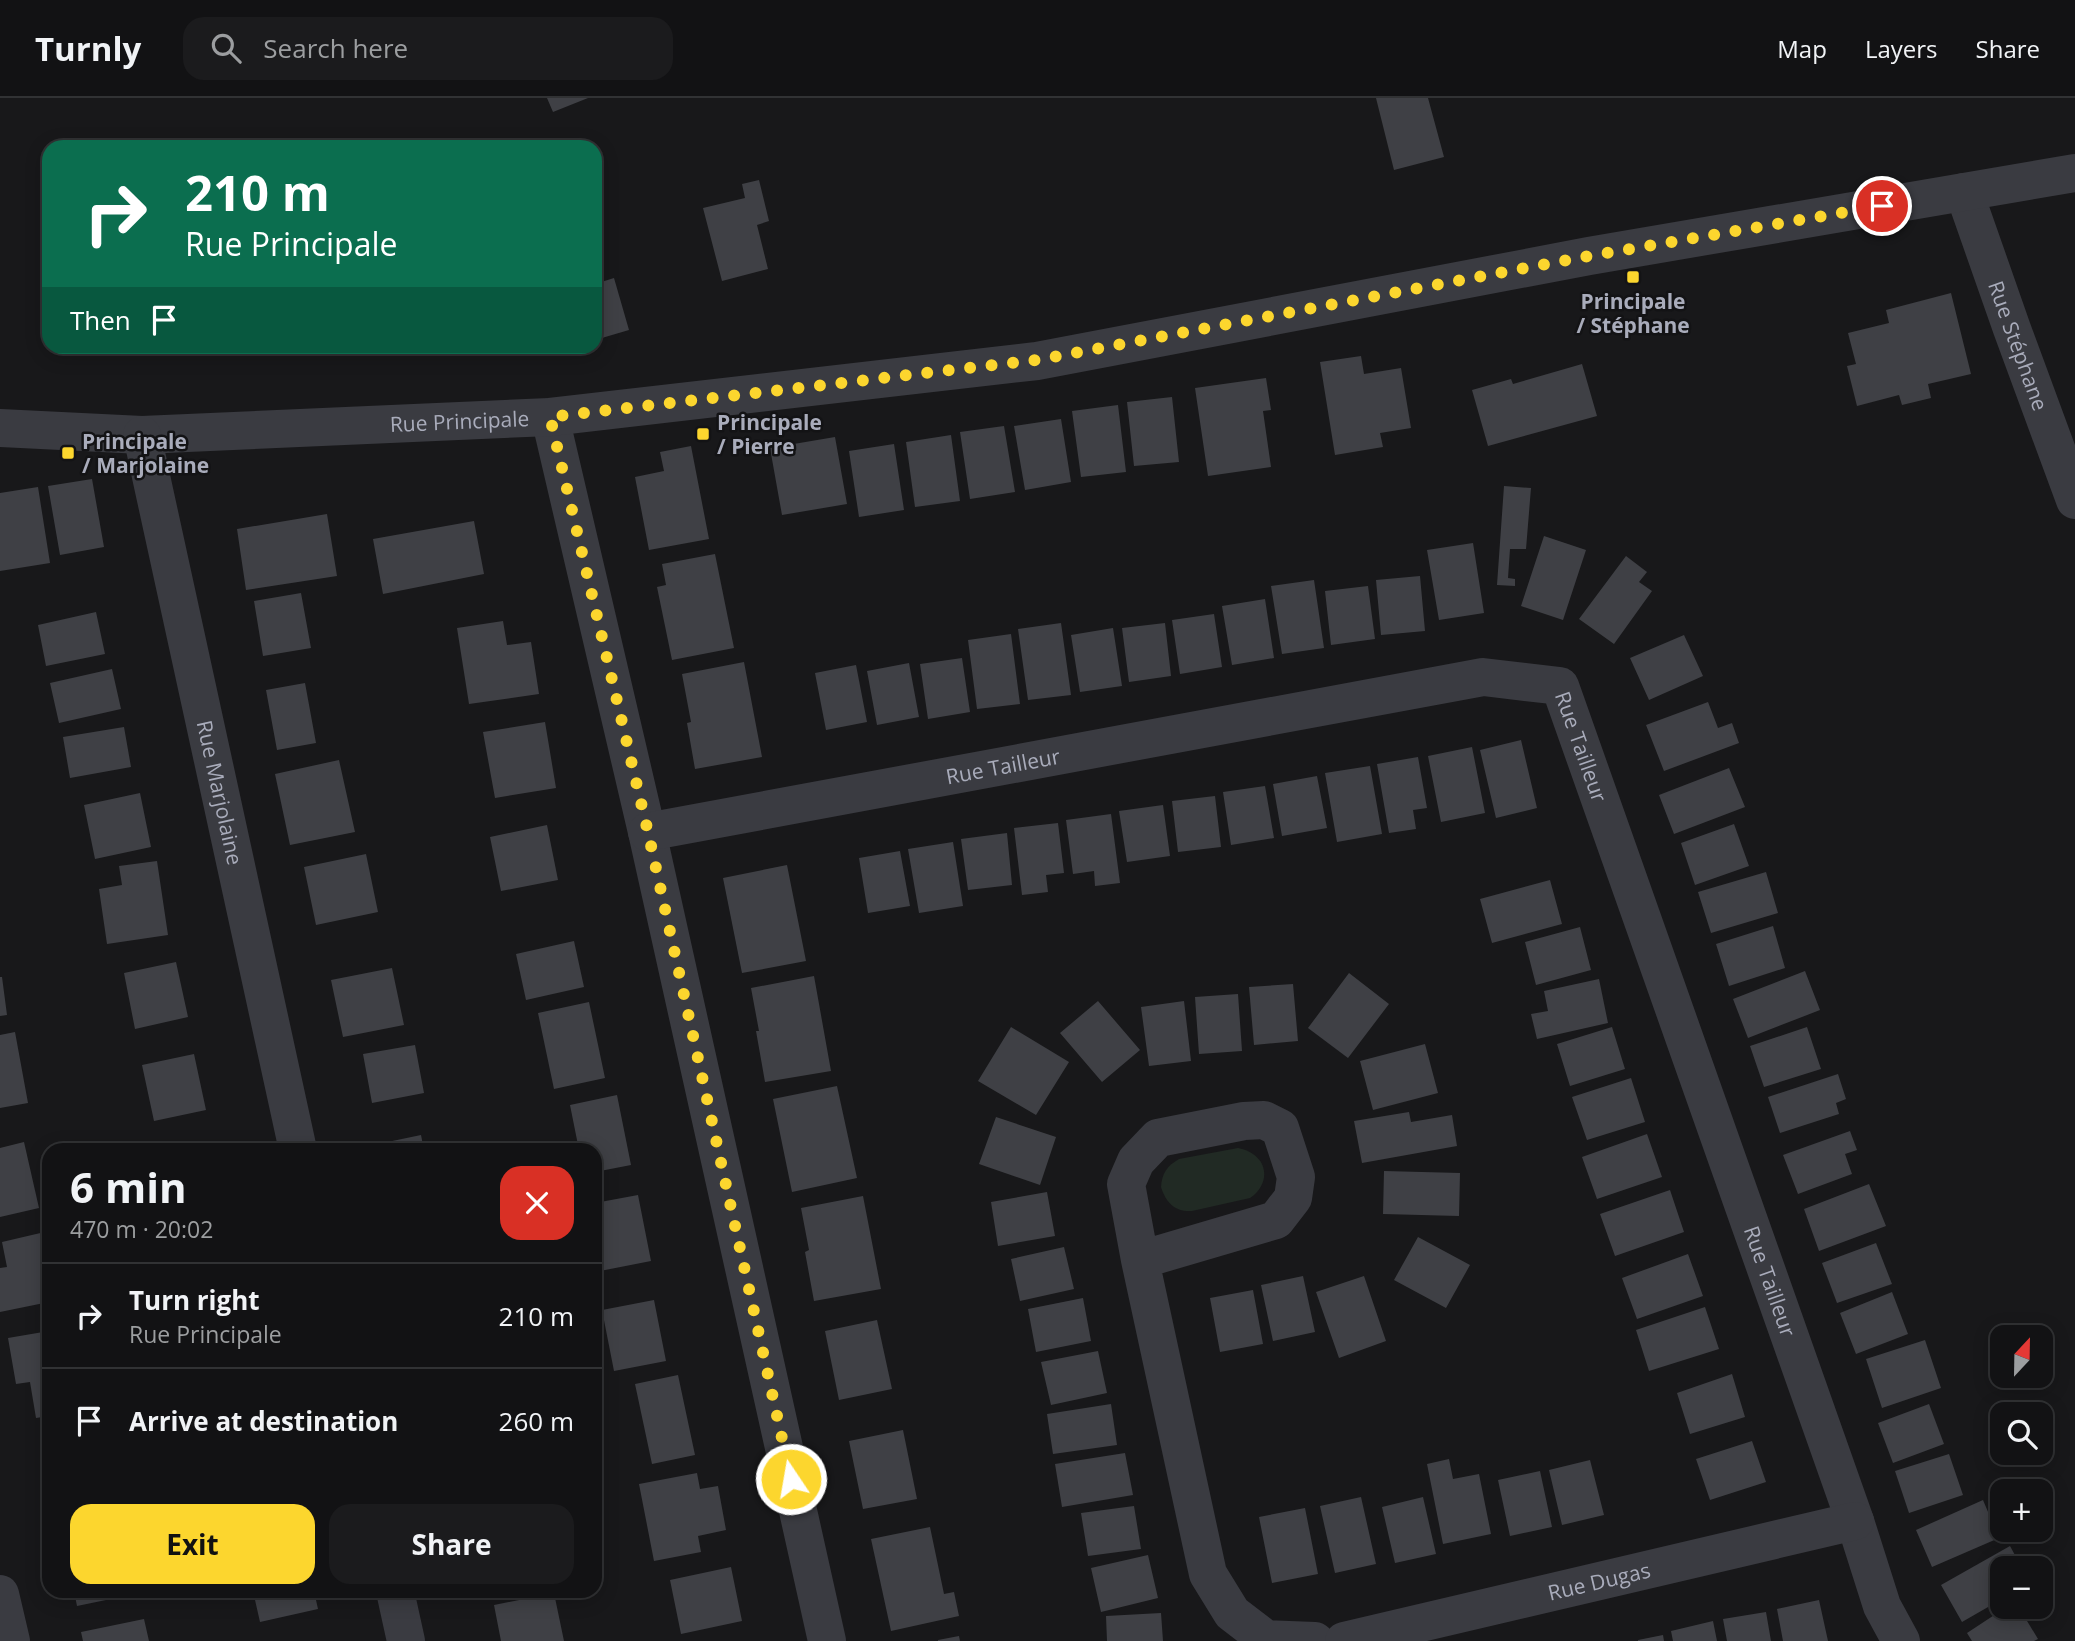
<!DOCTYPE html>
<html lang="en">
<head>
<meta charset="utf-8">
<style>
	body { margin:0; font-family:"Open Sans",sans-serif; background:#1b1b1d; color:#f1f3f6; height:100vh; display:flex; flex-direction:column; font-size:26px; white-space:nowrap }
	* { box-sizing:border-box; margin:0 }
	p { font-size:23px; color:#9c9ea0 }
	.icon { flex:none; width:38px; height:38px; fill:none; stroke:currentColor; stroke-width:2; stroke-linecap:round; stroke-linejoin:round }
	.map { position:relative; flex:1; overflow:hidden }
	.sheet { position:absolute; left:42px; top:1045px; width:560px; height:455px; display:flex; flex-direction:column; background:#121214; border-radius:21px; box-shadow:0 4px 18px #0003,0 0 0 2px #313234 }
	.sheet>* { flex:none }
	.banner { position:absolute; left:42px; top:42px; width:560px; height:214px; border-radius:21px; box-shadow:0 4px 18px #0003,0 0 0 2px #313234; background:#0b6e4f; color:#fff; overflow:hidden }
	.needle { width:46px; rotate:22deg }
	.tools { position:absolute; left:1990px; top:1227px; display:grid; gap:14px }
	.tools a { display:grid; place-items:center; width:63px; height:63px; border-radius:14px; background:#121214; box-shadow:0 4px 18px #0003,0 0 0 2px #313234; font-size:35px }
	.pin { position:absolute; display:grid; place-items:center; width:60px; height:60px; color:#fff; margin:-30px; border:4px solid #fff; border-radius:50%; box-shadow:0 2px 7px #0007 }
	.me { position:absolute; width:77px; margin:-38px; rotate:348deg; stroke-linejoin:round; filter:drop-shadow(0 0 5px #0008) }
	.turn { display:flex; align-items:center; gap:24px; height:147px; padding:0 28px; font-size:32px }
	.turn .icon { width:91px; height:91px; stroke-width:2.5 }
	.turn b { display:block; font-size:49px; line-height:60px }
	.then { display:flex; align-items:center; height:66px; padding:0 28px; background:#0003; gap:14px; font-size:26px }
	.round { display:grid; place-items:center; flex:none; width:74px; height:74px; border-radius:21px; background:#1b1b1d }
	.summary { display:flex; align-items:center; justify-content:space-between; height:119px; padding:0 28px }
	h1 { font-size:42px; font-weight:700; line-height:52px }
	.primary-button { display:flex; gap:14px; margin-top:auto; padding:14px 28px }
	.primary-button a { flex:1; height:80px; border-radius:21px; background:#fcd62e; color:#111; font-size:28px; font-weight:700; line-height:80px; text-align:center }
	.primary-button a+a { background:#1b1b1d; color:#f1f3f6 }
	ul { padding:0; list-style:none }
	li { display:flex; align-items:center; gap:21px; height:105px; padding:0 28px; border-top:2px solid #313234 }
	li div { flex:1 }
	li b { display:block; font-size:26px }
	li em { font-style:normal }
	header { display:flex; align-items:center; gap:42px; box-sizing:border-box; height:98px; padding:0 35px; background:#121214; border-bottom:2px solid #313234 }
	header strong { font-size:33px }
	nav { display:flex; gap:38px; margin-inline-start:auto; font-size:24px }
	.search { width:490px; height:63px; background:#1b1b1d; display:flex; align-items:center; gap:18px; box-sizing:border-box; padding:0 24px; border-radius:21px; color:#9c9ea0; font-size:26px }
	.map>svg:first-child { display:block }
	.green { fill:#212a24 }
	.building { fill:#3f4045 }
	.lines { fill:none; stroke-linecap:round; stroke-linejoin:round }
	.minor { stroke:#3a3b41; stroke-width:38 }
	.route { stroke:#fcd62e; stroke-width:12; stroke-dasharray:0 21.6 }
	.poi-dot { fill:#fcd62e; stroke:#131315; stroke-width:2.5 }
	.labels { text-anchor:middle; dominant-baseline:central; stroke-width:5; stroke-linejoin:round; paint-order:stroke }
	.poi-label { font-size:21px; font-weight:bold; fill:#a9acbb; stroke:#131315; text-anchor:start }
	.street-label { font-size:21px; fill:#a9acbb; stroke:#131315 }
</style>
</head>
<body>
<header>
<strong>Turnly</strong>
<div class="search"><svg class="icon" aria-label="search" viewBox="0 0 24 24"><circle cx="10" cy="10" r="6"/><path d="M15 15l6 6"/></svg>Search here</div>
<nav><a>Map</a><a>Layers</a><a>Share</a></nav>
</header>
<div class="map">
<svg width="2075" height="1543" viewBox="0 0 2075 1543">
	<rect width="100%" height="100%" fill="#18181a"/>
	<path class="green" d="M1238,1050c28,5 36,33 12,50l-58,13c-17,1 -26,-8 -31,-24 1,-14 6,-21 18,-28z"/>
	<path class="building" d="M547,0h41l-35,14z
		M1376,0h52l16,59 -50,13z
		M759,82l10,41 -12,4 11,44 -46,12 -19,-73 42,-10 -3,-14z
		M614,180l15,52 -34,10v-56z
		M1951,195l20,81 -43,10 3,14 -29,7 -3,-10 -42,11 -10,-40 9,-2 -8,-31 41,-10 -3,-13z
		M1361,258l3,18 37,-6 10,60 -31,5 3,14 -48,8 -15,-93z
		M1582,266l15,52 -109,30 -16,-56 39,-11 2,5z
		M1266,280l5,32 -8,1 8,56 -63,9 -13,-88z
		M1172,299l7,65 -45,4 -7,-64z
		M1118,307l8,67 -45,5 -9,-66z
		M1061,321l10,63 -46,8 -11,-64z
		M1004,328l11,66 -45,7 -10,-67z
		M951,337l9,66 -45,6 -9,-65z
		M835,339l12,67 -65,11 -12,-67z
		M894,346l10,66 -45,7 -10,-66z
		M691,348l18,93 -60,11 -14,-73 29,-6 -4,-19z
		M92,381l12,68 -44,8 -12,-69z
		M1504,388l27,2 -5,61h-16l-2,29 7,1v7l-18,-1z
		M38,389l12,76 -50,8v-78z
		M327,416l10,62 -91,14 -9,-61z
		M474,423l10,53 -101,20 -10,-55z
		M1544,438l42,14 -23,70 -42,-14z
		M1473,445l11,70 -45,7 -12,-70z
		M715,456l19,94 -62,12 -15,-73 9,-2 -4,-21z
		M1626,458l21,16 -8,10 13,9 -38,53 -35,-25z
		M1420,478l5,55 -44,4 -5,-55z
		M1314,482l10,68 -42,6 -11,-68z
		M1368,488l7,53 -44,6 -6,-54z
		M301,495l10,55 -48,8 -9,-55z
		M1265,501l9,59 -42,7 -10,-59z
		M96,514l9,42 -59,12 -8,-41z
		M1214,516l8,53 -42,7 -8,-54z
		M503,523l4,24 24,-3 8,52 -70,10 -12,-76z
		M1061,525l10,72 -43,5 -10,-71z
		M1165,525l6,53 -42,6 -7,-54z
		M1113,530l9,58 -42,6 -9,-57z
		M1011,536l9,70 -43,5 -9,-69z
		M1684,537l19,41 -54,24 -19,-42z
		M962,560l8,54 -42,7 -8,-55z
		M744,564l18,95 -67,12 -8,-46 4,-1 -9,-48z
		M909,565l10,54 -42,8 -10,-54z
		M856,567l11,57 -41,8 -11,-57z
		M112,571l9,40 -62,14 -9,-40z
		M305,585l11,60 -39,7 -11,-60z
		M1708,604l10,26 14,-5 7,20 -75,28 -18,-46z
		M545,624l11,66 -61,10 -12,-66z
		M124,629l7,40 -61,11 -7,-41z
		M1521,642l16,68 -41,10 -16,-68z
		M1472,649l13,66 -44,9 -13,-66z
		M1418,659l9,51 -14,2 3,19 -27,4 -12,-69z
		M339,662l16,72 -65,13 -15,-71z
		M1370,668l12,68 -45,8 -12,-69z
		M1729,670l16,39 -71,27 -15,-39z
		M1317,678l10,52 -45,8 -9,-52z
		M1265,688l9,52 -43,7 -8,-53z
		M140,695l11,54 -56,12 -11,-54z
		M1215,698l6,51 -43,5 -6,-51z
		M1163,707l7,51 -43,6 -8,-51z
		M1111,716l9,69 -25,3 -1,-15 -21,3 -7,-54z
		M1058,725l6,50 -18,2 2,17 -26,3 -8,-67z
		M1734,726l15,42 -54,19 -14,-42z
		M547,727l11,55 -57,11 -11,-54z
		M1007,735l5,52 -44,5 -7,-51z
		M953,744l10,64 -44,7 -11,-64z
		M900,753l10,55 -42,7 -9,-55z
		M366,756l12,58 -62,13 -12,-58z
		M157,763l11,74 -61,9 -8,-55 23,-4 -3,-19z
		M787,767l19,96 -64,12 -19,-95z
		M1766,774l12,41 -67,20 -13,-41z
		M1550,782l12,44 -70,19 -12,-44z
		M1773,828l12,42 -56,18 -13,-42z
		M1580,829l11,43 -55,15 -11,-43z
		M574,843l10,46 -58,13 -10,-46z
		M176,864l12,55 -53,12 -11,-56z
		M392,870l12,57 -61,12 -12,-57z
		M1805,873l15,39 -72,28 -15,-39z
		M1349,875l40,31 -41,54 -40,-30z
		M814,878l17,95 -66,11 -9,-51h3l-8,-43z
		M0,879h2l5,38 -7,1z
		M1599,881l9,44 -71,16 -6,-25 17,-3 -4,-20z
		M1293,886l5,57 -44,4 -5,-58z
		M1238,896l4,57 -43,3 -4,-57z
		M1098,903l42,49 -38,32 -42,-49z
		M1184,903l7,60 -42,5 -8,-59z
		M589,904l16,76 -51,11 -16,-76z
		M1011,929l58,35 -33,53 -58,-34z
		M1612,929l13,42 -55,17 -13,-42z
		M1807,929l14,42 -57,18 -14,-41z
		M15,934l13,71 -28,5v-73z
		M1425,946l13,49 -65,17 -13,-49z
		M415,947l9,48 -52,10 -9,-49z
		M194,956l12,56 -52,11 -12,-56z
		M1838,976l8,25 -10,4 3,11 -59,19 -12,-36z
		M1631,980l14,44 -58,18 -15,-43z
		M837,988l20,92 -65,14 -19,-93z
		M617,997l14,70 -36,7v-22h-16l-9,-45z
		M1409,1014l2,10 41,-7 5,31 -95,17 -8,-42z
		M996,1019l60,20 -16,48 -61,-21z
		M1850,1033l7,19 -12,4 7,20 -54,20 -15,-39z
		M1647,1036l15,43 -65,22 -15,-42z
		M421,1037l3,15h-50l-1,-5z
		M24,1044l15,66 -39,9v-69z
		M217,1046l1,6h-26v-2z
		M1384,1073l76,2 -1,43 -76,-2z
		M1869,1086l17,42 -67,25 -15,-42z
		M1670,1092l14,42 -69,24 -15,-42z
		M1047,1094l8,44 -57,10 -7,-44z
		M638,1097l13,66 -56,11v-69z
		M863,1098l18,93 -67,12 -9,-49 4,-2 -8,-42z
		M49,1133v71l-49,10v-44l7,-1 -5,-25z
		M1418,1139l52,28 -24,43 -52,-28z
		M1876,1145l16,41 -55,19 -15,-40z
		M1064,1149l10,42 -54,12 -9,-42z
		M1688,1156l15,42 -66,23 -15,-41z
		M1303,1178l12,56 -42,9 -12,-56z
		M1364,1178l22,65 -47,17 -23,-66z
		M1253,1192l10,54 -43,8 -10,-54z
		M1892,1194l16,42 -52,20 -16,-41z
		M1083,1200l8,43 -55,11 -8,-43z
		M654,1202l12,61 -52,10 -12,-61z
		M1705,1209l14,42 -70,22 -13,-41z
		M877,1222l15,69 -53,11 -14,-69z
		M49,1233v85l-13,2 -6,-36 -14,2 -8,-46z
		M1925,1242l16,48 -59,20 -16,-49z
		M1098,1253l9,42 -56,12 -10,-43z
		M1732,1276l13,43 -55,17 -13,-41z
		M678,1277l17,80 -43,9 -17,-80z
		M1111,1306l6,41 -64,9 -6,-40z
		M1929,1306l15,40 -51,19 -15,-40z
		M903,1332l14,69 -54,10 -14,-68z
		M1752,1343l14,41 -56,18 -14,-41z
		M49,1348v42h-1l-7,-41z
		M1125,1355l8,42 -71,12 -7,-43z
		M1949,1356l14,41 -54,18 -14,-42z
		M1449,1361l4,20 26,-5 12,60 -48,10 -16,-80z
		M1590,1362l14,55 -42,10 -13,-55z
		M1540,1373l12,56 -42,9 -12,-56z
		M697,1375l3,16 18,-3 8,44 -28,6 3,16 -47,9 -15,-77z
		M1361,1399l15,67 -41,9 -15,-67z
		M1423,1399l13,57 -41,9 -13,-56z
		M1983,1402l16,38 -67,29 -16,-37z
		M1134,1408l7,43 -53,7 -7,-43z
		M1305,1410l13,66 -46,9 -13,-66z
		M930,1429l14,67 10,-2 5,24 -68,15 -20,-92z
		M2010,1448l12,22h-20v31l-40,23 -21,-37z
		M1148,1457l10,43 -57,14 -10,-44z
		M731,1469l11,54 -61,13 -11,-54z
		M74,1493h60l1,3 -58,12z
		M253,1493h61l4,18 -58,13z
		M554,1495l10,48h-63l-7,-36z
		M1819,1502l9,41h-45l-6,-32z
		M2008,1508h10l20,33 -4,2h-62l-5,-8z
		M1766,1514l5,29h-44l-4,-22z
		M1161,1515l2,28h-56l-1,-25z
		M144,1521l5,22h-66l-2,-9z
		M1713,1523l4,20h-44l-2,-10z
		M1663,1537l1,6h-26v-1z
		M959,1538l1,5h-22v-1z"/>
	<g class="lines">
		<g class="minor">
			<path id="s1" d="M1964,94l48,137 63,171"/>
			<path d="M550,319l97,415 180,809"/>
			<path id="s2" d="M0,330l142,7 408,-18 487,-56 552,-105 486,-83"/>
			<path id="s3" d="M142,337l156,715"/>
			<path id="s4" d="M647,734l836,-155 77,9 295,835 27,85 19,35"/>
			<path d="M1140,1162l136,-40 17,-22 3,-21 -16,-49 -16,-8 -20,1 -86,17 -22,23 -10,23 14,76 68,314 24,39 34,26 49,2"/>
			<path d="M395,1493l11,50"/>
			<path d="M0,1496l11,47"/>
			<path id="s5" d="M1344,1543l511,-120"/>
		</g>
	</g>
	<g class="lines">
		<path class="route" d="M791,1381l-143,-647 -98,-415 487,-57 552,-104 293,-50"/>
	</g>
	<g class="poi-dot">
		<rect x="1626" y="172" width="14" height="14" rx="3.5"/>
		<rect x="696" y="329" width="14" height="14" rx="3.5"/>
		<rect x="61" y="348" width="14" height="14" rx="3.5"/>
	</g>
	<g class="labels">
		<g class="poi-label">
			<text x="1633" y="203" text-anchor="middle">Principale<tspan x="1633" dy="24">/ Stéphane</tspan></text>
			<text x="717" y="324">Principale<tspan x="717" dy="24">/ Pierre</tspan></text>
			<text x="82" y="343">Principale<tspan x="82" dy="24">/ Marjolaine</tspan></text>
		</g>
		<g class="street-label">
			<text stroke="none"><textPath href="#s1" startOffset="163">Rue Stéphane</textPath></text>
			<text stroke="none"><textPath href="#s2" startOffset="460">Rue Principale</textPath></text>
			<text stroke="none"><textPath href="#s4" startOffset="992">Rue Tailleur</textPath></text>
			<text stroke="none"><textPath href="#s4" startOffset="362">Rue Tailleur</textPath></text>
			<text stroke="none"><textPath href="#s3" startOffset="366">Rue Marjolaine</textPath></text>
			<text stroke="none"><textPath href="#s4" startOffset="1559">Rue Tailleur</textPath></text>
			<text stroke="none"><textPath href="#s5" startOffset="262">Rue Dugas</textPath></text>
		</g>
	</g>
</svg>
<div class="tools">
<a><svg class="needle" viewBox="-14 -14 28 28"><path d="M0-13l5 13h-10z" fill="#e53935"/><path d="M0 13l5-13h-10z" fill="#9c9ea0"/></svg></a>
<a><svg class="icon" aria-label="search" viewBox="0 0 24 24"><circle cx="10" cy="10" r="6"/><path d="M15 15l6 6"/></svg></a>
<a>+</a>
<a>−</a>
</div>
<div class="pin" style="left:1882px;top:108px;background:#d93025"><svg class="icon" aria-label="arrive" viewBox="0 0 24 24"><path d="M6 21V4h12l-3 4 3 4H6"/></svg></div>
<svg class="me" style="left:791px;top:1381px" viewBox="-20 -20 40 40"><circle r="17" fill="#fcd62e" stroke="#fff" stroke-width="3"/><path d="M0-11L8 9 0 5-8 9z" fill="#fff"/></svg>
<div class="banner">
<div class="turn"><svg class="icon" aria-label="right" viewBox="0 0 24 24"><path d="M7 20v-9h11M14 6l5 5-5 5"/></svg><div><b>210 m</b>Rue Principale</div></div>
<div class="then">Then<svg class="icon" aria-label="arrive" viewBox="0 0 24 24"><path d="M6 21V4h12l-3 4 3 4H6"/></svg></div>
</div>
<section class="sheet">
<div class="summary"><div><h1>6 min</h1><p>470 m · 20:02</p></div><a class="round" style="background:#d93025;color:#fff"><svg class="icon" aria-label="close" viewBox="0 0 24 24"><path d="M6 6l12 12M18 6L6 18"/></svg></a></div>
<ul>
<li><svg class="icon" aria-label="right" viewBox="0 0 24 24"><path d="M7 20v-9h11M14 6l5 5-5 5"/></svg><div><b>Turn right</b><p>Rue Principale</p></div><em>210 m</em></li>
<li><svg class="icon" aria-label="arrive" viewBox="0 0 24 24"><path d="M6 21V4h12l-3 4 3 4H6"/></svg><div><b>Arrive at destination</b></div><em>260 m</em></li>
</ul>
<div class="primary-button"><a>Exit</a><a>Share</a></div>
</section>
</div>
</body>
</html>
